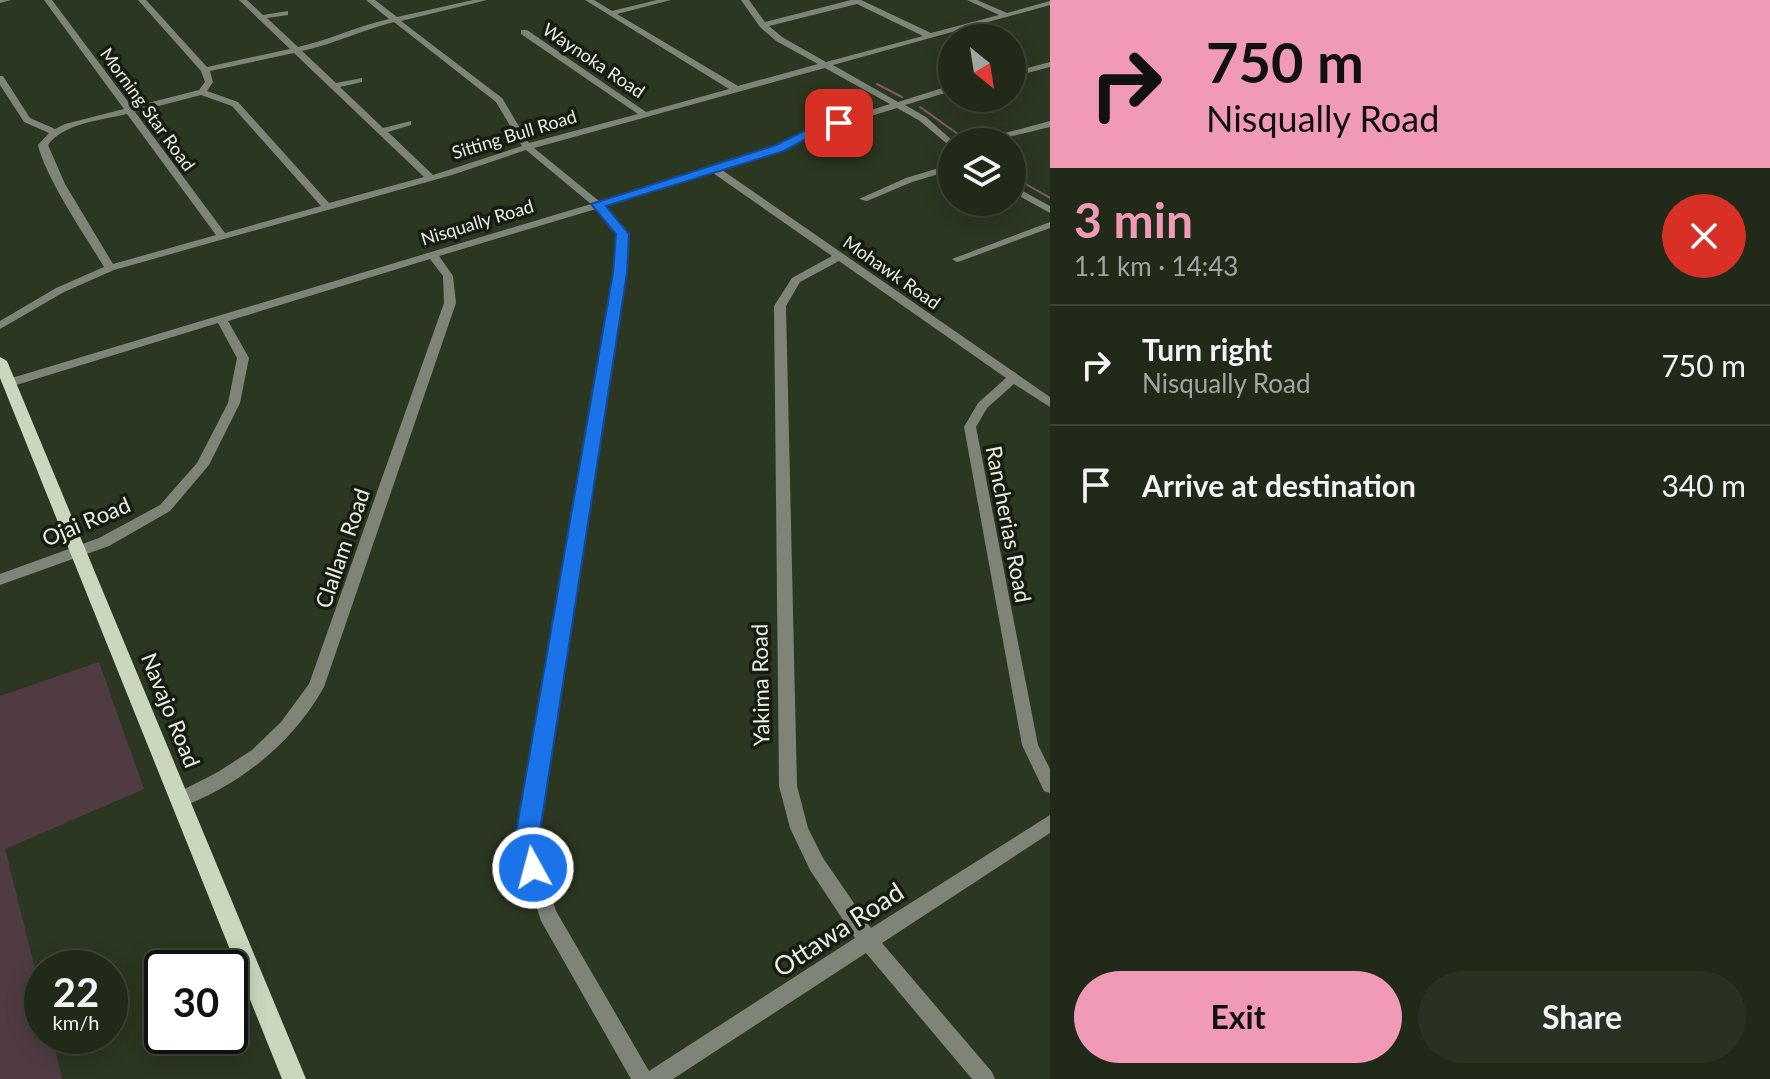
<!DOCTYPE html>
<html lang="en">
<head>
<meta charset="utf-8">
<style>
	body { margin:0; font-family:Lato,sans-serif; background:#293122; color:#f1f3f6; height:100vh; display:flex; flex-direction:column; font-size:30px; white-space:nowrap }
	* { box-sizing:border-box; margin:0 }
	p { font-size:26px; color:#a2a6a2 }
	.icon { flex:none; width:44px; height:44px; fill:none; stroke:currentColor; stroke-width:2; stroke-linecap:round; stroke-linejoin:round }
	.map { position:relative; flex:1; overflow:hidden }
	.details { display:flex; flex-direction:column; background:#212919; width:720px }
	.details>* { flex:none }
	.banner { background:#f09ab7; color:#111; overflow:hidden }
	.needle { width:52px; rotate:150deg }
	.fabs { position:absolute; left:938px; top:24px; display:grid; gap:16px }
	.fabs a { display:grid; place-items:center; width:88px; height:88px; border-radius:50%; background:#212919; box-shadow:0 4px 20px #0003,0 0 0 2px #3e4538; font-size:40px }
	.speed { position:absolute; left:24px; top:950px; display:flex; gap:16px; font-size:40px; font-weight:700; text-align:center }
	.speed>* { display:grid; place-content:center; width:104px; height:104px; border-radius:50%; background:#212919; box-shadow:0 4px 20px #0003,0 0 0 2px #3e4538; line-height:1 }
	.speed small { font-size:20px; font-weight:400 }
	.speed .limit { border:4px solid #111; border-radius:12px; background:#fff; color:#111 }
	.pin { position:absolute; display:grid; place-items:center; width:68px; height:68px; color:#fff; margin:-34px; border-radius:16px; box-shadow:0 4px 12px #0006 }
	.me { position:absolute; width:88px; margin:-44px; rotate:353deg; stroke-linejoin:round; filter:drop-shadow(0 0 6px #0008) }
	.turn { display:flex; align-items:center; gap:28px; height:168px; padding:0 24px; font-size:36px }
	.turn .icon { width:104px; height:104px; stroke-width:2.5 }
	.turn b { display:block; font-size:56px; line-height:68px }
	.round { display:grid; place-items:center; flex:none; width:84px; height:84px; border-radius:42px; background:#293122 }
	.head { display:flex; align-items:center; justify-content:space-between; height:136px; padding:0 24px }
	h1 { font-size:48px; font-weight:700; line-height:60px; color:#f09ab7 }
	.button { display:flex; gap:16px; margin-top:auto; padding:16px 24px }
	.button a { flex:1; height:92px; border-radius:48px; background:#f09ab7; color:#111; font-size:32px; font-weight:700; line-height:92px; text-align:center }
	.button a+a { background:#293122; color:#f1f3f6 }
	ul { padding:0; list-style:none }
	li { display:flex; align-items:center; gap:24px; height:120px; padding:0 24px; border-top:2px solid #3e4538 }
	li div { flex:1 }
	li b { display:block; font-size:30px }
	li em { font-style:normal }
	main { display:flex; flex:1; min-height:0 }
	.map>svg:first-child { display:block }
	.green { fill:#503b42 }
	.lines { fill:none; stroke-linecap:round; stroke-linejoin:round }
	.stream { stroke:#7b5b65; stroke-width:2 }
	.minor { fill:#7e8578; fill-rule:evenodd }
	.major { fill:#cad7be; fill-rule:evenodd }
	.route { fill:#1a73e8; stroke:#114b97; stroke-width:2 }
	.labels { text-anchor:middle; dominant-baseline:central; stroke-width:7; stroke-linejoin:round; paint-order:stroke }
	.far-street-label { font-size:18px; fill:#e8efe1; stroke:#171c12 }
	.street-label { font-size:22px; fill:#e8efe1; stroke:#171c12 }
	.near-street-label { font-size:26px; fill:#e8efe1; stroke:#171c12 }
</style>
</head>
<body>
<main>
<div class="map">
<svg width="1050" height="1079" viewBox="0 0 1050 1079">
	<rect width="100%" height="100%" fill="#2c3721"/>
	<path class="green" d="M99,662l45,127 -139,60 37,148v39h10l10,43h-62v-383z"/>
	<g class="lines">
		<path class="stream" d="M877,84l25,13
			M920,107l42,30
			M1012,176l38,22"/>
		<path class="minor" d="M0,0h11l-11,3z
			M44,0h8l80,107 67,-17 6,-8 -4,-11 -63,-71h8l61,67 83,-18 -51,-49h8l16,15 25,-4v4l-21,3 31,29c31,-7 60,-21 91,-28l-23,-19h9l22,17 76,-17h14l-86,21 101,77 27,45 109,-29 -117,-80v-4h6l119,82 83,-23 -144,-89h9l18,11 45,-11h14l-54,14 121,72 80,-22 -42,-23 -16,-14 -19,-27h8l16,22 86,-22h10l70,33 68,-18 -32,-15h10l30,13 43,-12v4l-217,60 65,37 54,-17v6l-47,14 21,12 28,25h-2v6l-32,-27 -23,-13 -81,25 -33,17 -61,20 328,227v10l-36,-23 -27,24 -11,19 62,318 12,24v24l-6,-2 -22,-46 -58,-318 14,-24 28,-25 -167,-117 -39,21 -14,24 11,480 11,42 15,30 48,70 179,-113v18l-168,110 110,129 3,7h-23l-106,-126 -193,126h-42l-90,-158 -24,-77 98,-571 2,-39 -21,-25 -157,47 14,20 3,27 -132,384c-31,56 -85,99 -145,121l-6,-3 -3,-5 3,-5 45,-23 34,-22 29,-28 28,-38 135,-381 -1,-27 -13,-17 -202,62 21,37 -9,45 -31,62 -39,46 -61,35 -109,39v-11l99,-36 61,-33 37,-42 31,-60 9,-45 -19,-35 -205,63h-8l-2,-3 2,-3 586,-176 -65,-54 -74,25 -338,95 -50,22 -64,37v-8l56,-33 48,-21c-19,-32 -58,-88 -66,-122l11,-12 -25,-11 -24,-37v-9h3l27,42 25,11 10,-5 59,-15zM857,4l66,32 -97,26 -44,-25 -13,-11zM394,22l102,80 26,44 -89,29 -45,-43 23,-7v-4l-28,7 -43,-41 22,-5v-4l-26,5 -34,-32c32,-7 60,-21 92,-29zM294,53l130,124 -95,26 -91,-101 -31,-11 6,-9 -3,-11zM825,68l65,36 -80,25 -33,17 -31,11 -147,44 -65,-53zM201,95l31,11 89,100 -96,27 -90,-121zM127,114l89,121 -103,29 -48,-80 -17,-39c16,-22 54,-25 79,-31zM713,173l119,83 -40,22 -18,28 5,480 11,42 20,42 45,68 -206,133 -93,-160 -21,-67 90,-571 2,-39 -23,-28z
			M1050,62v5l-38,10v-5z
			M1050,121v6l-62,15h-16z
			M952,164v6l-40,12 -45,19 -8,-2 47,-21z
			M1012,185l38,21v7l-38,-21z
			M1050,222v6l-89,33 -4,1 -5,-3z"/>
		<path class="major" d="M0,357l7,4 299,718h-24l-282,-701z"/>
	</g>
	<path class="route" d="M839,119l4,6 -26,8 -33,18 -178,55 23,28 -2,39 -89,571 7,24 -3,8 -9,3 -8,-3 -11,-32 99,-571 3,-39 -25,-30 185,-59 32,-16z"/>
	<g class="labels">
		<g class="far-street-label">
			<text transform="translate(594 60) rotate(34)">Waynoka Road</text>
			<text transform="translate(148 109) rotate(54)">Morning Star Road</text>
			<text transform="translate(514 134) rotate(-17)">Sitting Bull Road</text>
			<text transform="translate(477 222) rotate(-17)">Nisqually Road</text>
			<text transform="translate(892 272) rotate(35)">Mohawk Road</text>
		</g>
		<g class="street-label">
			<text transform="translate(86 521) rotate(-23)">Ojai Road</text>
			<text transform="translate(1009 524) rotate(79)">Rancherias Road</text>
			<text transform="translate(342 548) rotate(-71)">Clallam Road</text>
			<text transform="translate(760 685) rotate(-91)">Yakima Road</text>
			<text transform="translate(171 710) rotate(68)">Navajo Road</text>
		</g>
		<g class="near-street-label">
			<text transform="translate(838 929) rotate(-33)">Ottawa Road</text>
		</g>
	</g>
</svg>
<div class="fabs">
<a><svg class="needle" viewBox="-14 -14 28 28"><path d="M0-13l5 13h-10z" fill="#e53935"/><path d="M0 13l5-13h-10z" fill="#a2a6a2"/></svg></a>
<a><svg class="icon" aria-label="layers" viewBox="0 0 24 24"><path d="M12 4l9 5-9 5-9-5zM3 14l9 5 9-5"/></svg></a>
</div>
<div class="speed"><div>22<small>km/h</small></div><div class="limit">30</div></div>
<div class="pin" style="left:839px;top:123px;background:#d93025"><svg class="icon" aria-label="arrive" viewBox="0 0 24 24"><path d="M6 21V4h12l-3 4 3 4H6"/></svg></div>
<svg class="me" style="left:533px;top:868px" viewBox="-20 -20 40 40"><circle r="17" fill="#1a73e8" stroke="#fff" stroke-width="3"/><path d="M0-11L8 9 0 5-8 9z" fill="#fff"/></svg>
</div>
<section class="details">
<div class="banner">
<div class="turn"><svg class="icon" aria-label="right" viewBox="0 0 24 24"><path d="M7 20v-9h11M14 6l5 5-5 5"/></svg><div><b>750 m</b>Nisqually Road</div></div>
</div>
<div class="head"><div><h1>3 min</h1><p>1.1 km · 14:43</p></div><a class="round" style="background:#d93025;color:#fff"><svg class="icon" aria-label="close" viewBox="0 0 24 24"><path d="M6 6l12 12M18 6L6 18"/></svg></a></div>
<ul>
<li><svg class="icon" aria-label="right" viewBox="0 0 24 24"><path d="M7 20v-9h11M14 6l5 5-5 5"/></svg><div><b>Turn right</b><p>Nisqually Road</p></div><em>750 m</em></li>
<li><svg class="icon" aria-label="arrive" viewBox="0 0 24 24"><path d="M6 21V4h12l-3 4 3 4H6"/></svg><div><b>Arrive at destination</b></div><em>340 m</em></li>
</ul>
<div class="button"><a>Exit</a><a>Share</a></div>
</section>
</main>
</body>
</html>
